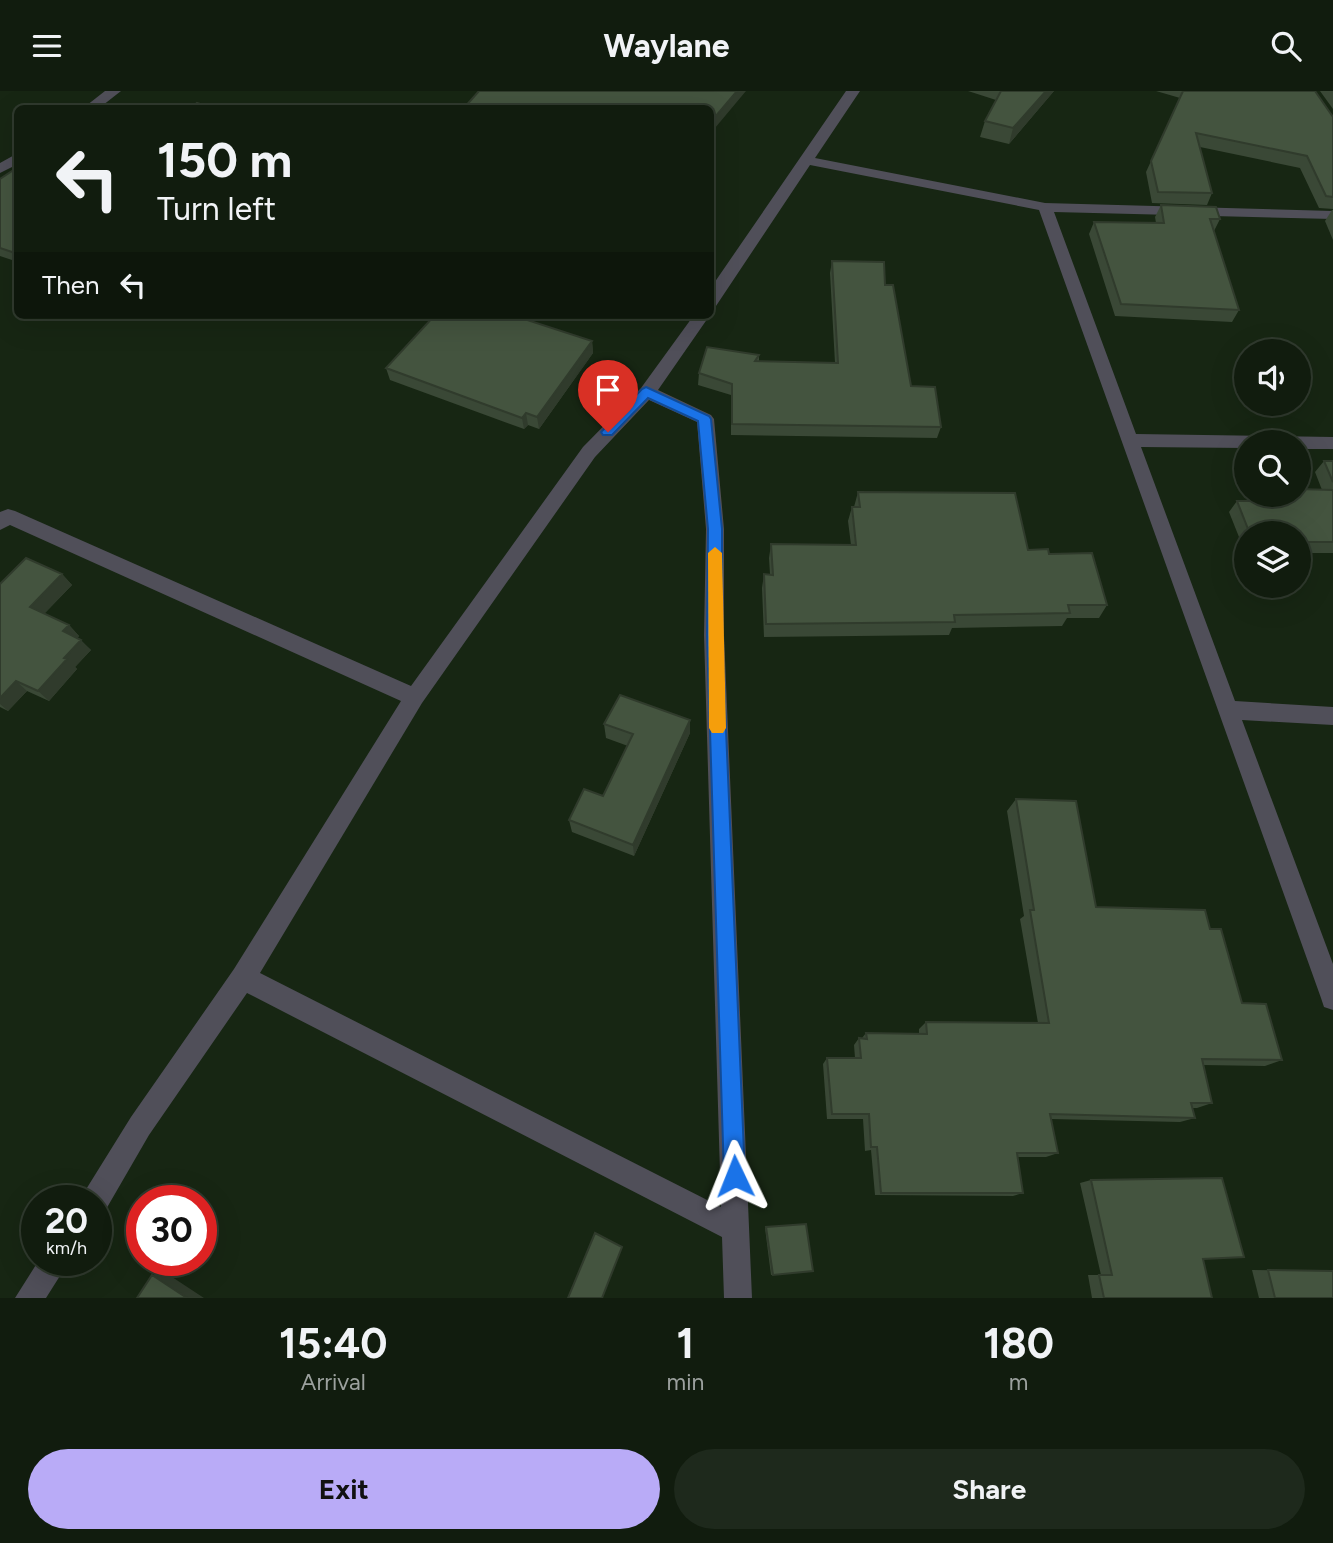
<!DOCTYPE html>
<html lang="en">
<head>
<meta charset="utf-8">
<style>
	body { margin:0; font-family:Figtree,sans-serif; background:#1e291c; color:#f1f3f6; height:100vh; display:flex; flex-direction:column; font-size:26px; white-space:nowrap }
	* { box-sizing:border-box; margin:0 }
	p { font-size:23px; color:#9ca19e }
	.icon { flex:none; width:38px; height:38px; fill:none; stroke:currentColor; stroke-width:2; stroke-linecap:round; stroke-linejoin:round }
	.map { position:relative; height:1207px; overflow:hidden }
	.panel { display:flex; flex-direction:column; background:#111c0e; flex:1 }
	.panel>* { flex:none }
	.hud { position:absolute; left:14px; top:14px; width:700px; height:214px; border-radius:10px; box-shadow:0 7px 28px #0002,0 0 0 2px #303a2e; background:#111c0e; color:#f1f3f6; overflow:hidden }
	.buttons { position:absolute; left:1234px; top:248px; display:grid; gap:14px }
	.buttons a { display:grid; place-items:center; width:77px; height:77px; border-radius:50%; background:#111c0e; box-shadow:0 7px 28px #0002,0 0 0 2px #303a2e; font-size:35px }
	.speed { position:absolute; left:21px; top:1094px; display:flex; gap:14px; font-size:35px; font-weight:700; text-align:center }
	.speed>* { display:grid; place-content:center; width:91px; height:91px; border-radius:50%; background:#111c0e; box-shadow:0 7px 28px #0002,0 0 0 2px #303a2e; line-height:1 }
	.speed small { font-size:18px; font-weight:400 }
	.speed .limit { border:10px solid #d22; background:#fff; color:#111 }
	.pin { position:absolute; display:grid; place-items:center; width:60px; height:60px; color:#fff; margin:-72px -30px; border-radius:50% 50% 50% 0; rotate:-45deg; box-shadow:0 0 7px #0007 }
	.pin .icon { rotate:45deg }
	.me { position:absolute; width:77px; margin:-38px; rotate:358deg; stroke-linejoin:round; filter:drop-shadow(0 0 5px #0008) }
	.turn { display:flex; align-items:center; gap:24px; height:147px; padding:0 28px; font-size:32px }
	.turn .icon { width:91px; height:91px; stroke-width:2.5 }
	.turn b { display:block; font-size:49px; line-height:60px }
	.then { display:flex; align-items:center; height:66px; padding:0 28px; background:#0003; gap:14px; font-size:26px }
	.eta { display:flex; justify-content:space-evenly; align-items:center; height:119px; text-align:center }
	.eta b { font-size:42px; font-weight:700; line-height:49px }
	.cta { display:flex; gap:14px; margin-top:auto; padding:14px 28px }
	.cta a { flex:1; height:80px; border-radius:42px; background:#b9abf7; color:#111; font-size:28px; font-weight:700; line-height:80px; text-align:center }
	.cta a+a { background:#1e291c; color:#f1f3f6 }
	header { display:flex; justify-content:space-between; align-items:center; height:91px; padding:0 28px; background:#111c0e; font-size:32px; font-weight:700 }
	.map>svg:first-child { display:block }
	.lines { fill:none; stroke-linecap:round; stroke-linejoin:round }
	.street { fill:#504f59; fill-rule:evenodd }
	.wall { fill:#3a4836 }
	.shaded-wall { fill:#303b2c }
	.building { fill:#44543f; stroke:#303b2c; stroke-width:2 }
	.route { fill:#1a73e8; stroke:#114b97; stroke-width:2 }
	.slow { fill:#f59e0b }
</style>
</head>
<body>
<header><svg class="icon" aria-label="menu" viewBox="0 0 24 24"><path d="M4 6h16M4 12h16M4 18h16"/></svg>Waylane<svg class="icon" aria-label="search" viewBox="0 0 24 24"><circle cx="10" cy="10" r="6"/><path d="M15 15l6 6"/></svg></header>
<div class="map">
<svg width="1333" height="1207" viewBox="0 0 1333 1207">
	<rect width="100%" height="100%" fill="#172613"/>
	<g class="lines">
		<path class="street" d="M105,0h16l-23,18h-16z
			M846,0h14l-45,67 230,45 288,8v8l-279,-7 82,222 197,3v12h-35v-6h-52v5l-105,-1 94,254 98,6v18l-91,-5 91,244v46l-9,-3 -3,-9 -282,-788 -229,-45 -94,141 -6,1v-18z
			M18,62v11l-18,9v-10z
			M694,224h16l-52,75 53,25 3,4 10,110v106l28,663h-28l-2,-61 -475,-244 -98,142 -44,76 -9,3v-13h-15l4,-10 46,-74 103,-148 167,-268 -391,-176 -10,5v-18l8,-3 7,2 396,175 172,-239 58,-59zM649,309l48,22 9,107 -2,106 17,572 -461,-234 162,-270 173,-246z
			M39,1169h31l-24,38h-31z"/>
	</g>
	<path class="wall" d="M968,0h86l-45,53 -29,-7 5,-16 11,-21z
		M1156,0h159l18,26v92l-14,-1 -19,-40 -100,-21 12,46 -5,12 -55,-2 -6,-31 34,-74z
		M1320,0h13v18z
		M18,76v95l-18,-6v-77z
		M1161,114l59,14 -6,12 25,79 -7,12 -117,-6 -26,-82 5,-12 62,1 -1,-6z
		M1332,119h1v30l-8,-19z
		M832,170l53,24 26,101 30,41 -4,11 -206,-3v-40l-33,-10 1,-12 60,-18v6l76,2 -5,-90z
		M521,224l-2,2 73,24 1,12 -54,76 -11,-4 -4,4 -134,-49 -4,-12z
		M1324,370h9v92h-35v-19h-52v18h-1l-16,-40 8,-11h39l4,-6h18l24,-5 -7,-18z
		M858,401l170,58 21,4 58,51 -8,13h-32l-5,8 -110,2 -3,7 -185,2 -2,-49 2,-14h6l-1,-16 2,-14 80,1 -3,-24 4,-14h2z
		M62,483l10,11 -28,29 25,11 10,11 -2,2 14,12 -16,17 2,2 -28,32 -22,-10 -19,20 -8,-4v-123z
		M690,629v13l-56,123 -62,-24 -3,-12 34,-24 25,-50 -22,-8 -2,-14z
		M1016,708l80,108 114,22 32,74 40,57 -17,6 -62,-1 9,38 -15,5h-5l3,10 -15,4 -129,-3 7,34 -12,4h-29l6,36 -10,3 -138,-1 -4,-45 -6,1 -2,-32h-36l-4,-55 4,-6h28l-1,-13 5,-7h3l4,-5 53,1v-5l7,-7 112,1 -18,-104 4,-3 -17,-105z
		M1091,1089l112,79 9,39h-120l-4,-23h13l-21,-92z
		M766,1136l47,44 -42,4 -6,-47z
		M1252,1179l81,1v27h-74z"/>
	<path class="shaded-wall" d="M737,0h9l-36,43v-11z
		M1046,0h8l-45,53 4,-16z
		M592,250l1,12 -54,76 -2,-12z
		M526,322l2,12 -4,4 -2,-11z
		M62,483l10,11 -32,33 -10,-11z
		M69,534l10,11 -6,6 -10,-11z
		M81,549l10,10 -16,17 2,2 -28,32 -11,-10 26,-33z
		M16,590l11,10 -19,20 -8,-7v-6z
		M690,629v13l-56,123 -1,-11z
		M152,1184h17l35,23h-17z"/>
	<path class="building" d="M479,0h258l-27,32v-14h-247z
		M1001,0h45l-33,37 -28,-7z
		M1183,0h132l18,26v80l-7,-1 -19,-40 -111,-23 16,60 -54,-1 -7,-31z
		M197,12l18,6h-25z
		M18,76v87l-18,-6v-69z
		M1161,114l55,2 4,12h-10l29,91 -118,-6 -27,-82 70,1z
		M832,170l52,1 1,23h8l18,101 24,1 6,40 -209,-3v-40l-33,-11 8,-26 52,8 -4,6 83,2z
		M435,224h77l80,26 -55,76 -11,-4 -4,5 -136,-50z
		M1324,370h9v21z
		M1298,398l35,1v52h-35v-8h-48l-13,-33h53l-3,-6h11z
		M858,401l157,1 13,57 20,-1 1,5 43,-1 15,52h-39l2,8 -116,2 1,7 -189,2 -2,-50 9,1 -2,-31 85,1 -4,-38h8z
		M26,467l36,16 -32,33 39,18 -6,6 18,9 -17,18 3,1 -29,32 -22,-10 -16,17v-114z
		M620,604l70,25 -57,125 -64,-25 15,-31 19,7 30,-62 -29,-10z
		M1016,708l60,2 20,106 109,3 5,19h11l21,74 24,1 16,56 -80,-1 10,44h-21l4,15 -145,-4 8,39h-41l6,40h-142l-4,-46h-6l-2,-33h-37l-5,-56h34l-2,-20 8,1 -1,-6 61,1 -1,-12 123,1 -19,-113h4z
		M1222,1087l22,79 -41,2 9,39h-108l-5,-23h13l-21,-95z
		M806,1133l7,47 -40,4 -7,-48z
		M595,1142l27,14 -20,51h-34z
		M1268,1179l65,1v27h-58z
		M152,1184l35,23h-50z"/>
	<path class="route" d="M646,296l63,29 2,3 11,110v106l23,541 -3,8 -7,3 -8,-3 -3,-8 -17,-541 1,-106 -10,-108 -50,-23 -36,37h-9l-2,-3 41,-43z"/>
	<path class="slow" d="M715,456l7,6 4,175 -3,5h-11l-3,-5 -1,-175z"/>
</svg>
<div class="buttons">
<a><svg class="icon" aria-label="sound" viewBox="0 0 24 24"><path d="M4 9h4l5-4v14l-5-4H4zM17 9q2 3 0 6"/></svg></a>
<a><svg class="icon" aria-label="search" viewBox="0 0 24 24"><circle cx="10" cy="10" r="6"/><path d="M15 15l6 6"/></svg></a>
<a><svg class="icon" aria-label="layers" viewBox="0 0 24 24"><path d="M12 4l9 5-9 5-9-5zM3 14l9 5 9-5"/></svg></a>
</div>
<div class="speed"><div>20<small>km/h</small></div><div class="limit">30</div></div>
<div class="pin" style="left:608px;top:341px;background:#d93025"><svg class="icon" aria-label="arrive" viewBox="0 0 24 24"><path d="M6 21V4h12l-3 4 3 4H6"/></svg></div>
<svg class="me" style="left:735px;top:1085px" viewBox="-20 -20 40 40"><path d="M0-17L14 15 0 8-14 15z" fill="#1a73e8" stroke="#fff" stroke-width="4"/></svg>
<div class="hud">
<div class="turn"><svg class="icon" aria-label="left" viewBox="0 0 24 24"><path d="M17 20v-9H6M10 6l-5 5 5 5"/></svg><div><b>150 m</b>Turn left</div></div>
<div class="then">Then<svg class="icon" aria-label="left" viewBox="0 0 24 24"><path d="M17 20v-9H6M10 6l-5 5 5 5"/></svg></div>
</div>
</div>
<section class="panel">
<div class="eta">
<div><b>15:40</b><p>Arrival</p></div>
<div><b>1</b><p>min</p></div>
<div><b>180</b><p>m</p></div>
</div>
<div class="cta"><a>Exit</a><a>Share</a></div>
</section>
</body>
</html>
